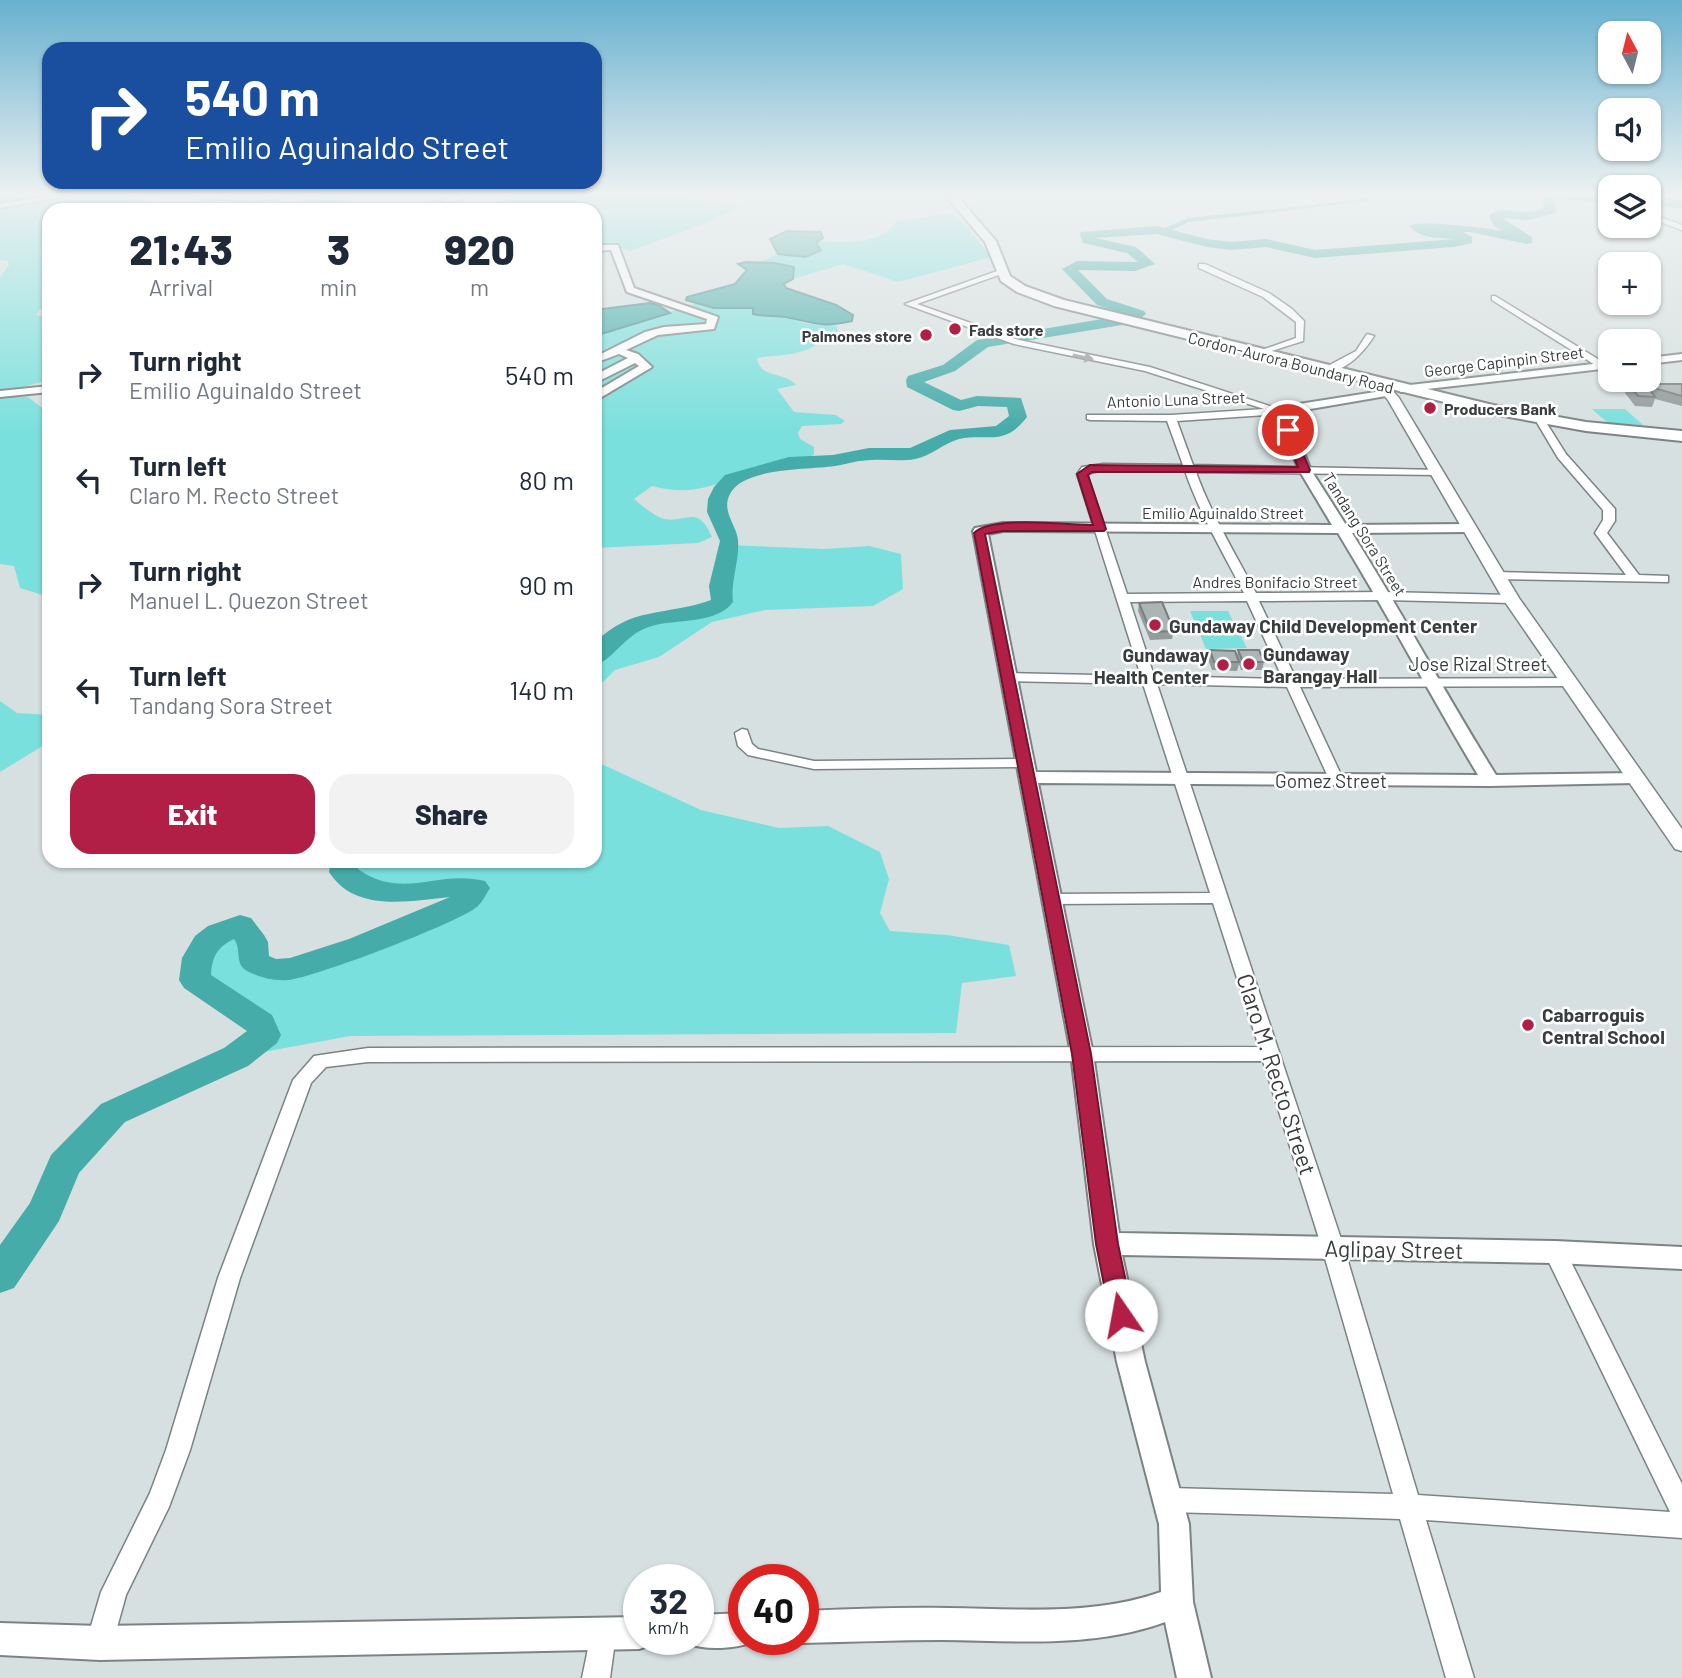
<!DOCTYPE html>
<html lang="en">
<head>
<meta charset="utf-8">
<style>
	body { margin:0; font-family:Barlow,sans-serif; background:#f2f2f3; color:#1f2937; height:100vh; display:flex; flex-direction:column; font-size:26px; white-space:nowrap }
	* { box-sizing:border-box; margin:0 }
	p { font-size:23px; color:#747a83 }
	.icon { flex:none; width:38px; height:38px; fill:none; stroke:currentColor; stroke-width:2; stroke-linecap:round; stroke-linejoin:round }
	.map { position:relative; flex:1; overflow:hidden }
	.details { position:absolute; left:42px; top:203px; width:560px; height:665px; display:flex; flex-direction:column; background:#fff; border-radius:21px; box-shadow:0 2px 5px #0004 }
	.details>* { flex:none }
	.guide { position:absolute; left:42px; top:42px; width:560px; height:147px; border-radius:21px; box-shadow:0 2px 5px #0004; background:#1a4fa0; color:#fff; overflow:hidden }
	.needle { width:46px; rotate:353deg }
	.buttons { position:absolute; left:1598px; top:21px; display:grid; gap:14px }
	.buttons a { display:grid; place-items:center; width:63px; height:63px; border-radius:14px; background:#fff; box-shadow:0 2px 5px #0004; font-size:35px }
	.speed { position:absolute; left:623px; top:1564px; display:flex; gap:14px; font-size:35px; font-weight:700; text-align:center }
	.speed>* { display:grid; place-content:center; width:91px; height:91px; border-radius:50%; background:#fff; box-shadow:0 2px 5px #0004; line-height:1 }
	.speed small { font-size:18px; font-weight:400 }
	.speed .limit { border:10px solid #d22; background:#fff; color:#111 }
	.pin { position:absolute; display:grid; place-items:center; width:60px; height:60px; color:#fff; margin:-30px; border:4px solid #fff; border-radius:50%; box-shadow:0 2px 7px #0007 }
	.me { position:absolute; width:77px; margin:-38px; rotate:348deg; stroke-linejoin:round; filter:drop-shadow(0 0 5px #0008) }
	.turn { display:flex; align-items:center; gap:24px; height:147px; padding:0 28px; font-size:32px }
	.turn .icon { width:91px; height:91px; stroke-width:2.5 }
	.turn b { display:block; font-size:49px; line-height:60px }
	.eta { display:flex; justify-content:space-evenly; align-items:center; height:119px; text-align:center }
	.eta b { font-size:42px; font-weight:800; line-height:49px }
	.button { display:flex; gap:14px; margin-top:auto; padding:14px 28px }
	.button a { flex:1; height:80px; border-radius:21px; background:#b11f46; color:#fff; font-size:28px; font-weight:800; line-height:80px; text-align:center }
	.button a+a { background:#f2f2f3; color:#1f2937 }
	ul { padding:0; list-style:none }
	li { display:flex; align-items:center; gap:21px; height:105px; padding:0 28px }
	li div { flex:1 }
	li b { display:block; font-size:26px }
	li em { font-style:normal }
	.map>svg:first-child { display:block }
	.green { fill:#7ae0dd }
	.water { fill:#45aca9; stroke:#418b89; stroke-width:2 }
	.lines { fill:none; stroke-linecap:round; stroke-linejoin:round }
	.canal { fill:#45aca9; fill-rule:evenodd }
	.river { fill:#45aca9; fill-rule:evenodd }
	.minor-casing { stroke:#7b8483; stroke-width:3 }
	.tertiary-casing { stroke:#7b8483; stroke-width:4 }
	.secondary-casing { stroke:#7b8483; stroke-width:3 }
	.primary-casing { stroke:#7b8483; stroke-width:4 }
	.minor { fill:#fff; fill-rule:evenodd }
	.tertiary { fill:#fff; fill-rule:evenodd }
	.secondary { fill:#fff; fill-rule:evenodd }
	.primary { fill:#fff; fill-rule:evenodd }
	.wall { fill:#949c9b }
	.shaded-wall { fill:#787f7e }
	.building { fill:#acb5b4; stroke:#787f7e; stroke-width:2 }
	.oneway { fill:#9c9e9e }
	.route { fill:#b11f46; stroke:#73142e; stroke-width:2 }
	.poi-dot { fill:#b11f46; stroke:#fff; stroke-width:2.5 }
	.labels { text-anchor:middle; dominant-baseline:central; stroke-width:5; stroke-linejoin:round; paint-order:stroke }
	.far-poi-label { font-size:16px; font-weight:bold; fill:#393d3d; stroke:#fff; text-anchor:start }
	.far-street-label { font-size:16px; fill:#393d3d; stroke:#fff }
	.poi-label { font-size:19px; font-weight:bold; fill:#393d3d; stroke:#fff; text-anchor:start }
	.street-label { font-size:19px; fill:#393d3d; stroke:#fff }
	.near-street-label { font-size:23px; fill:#393d3d; stroke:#fff }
</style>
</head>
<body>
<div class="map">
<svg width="1682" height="1678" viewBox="0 0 1682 1678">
	<rect width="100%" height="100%" fill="#d7e0e0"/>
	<path class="green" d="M0,196h357l-18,14h-290v97l-9,2 -4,6 13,3v62l-49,13v-116l9,-12 -1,-4 -8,-1z
		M510,196h166l64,10 -34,17 -76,28 -17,-6 -18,2v-37h-76l-23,-7z
		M952,213l17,16 22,28 -93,25 -55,-18 -50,15 1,-12 -34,-5 18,-8 7,2 33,-4 2,-5 -5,-5c29,-1 63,5 81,-20z
		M698,303l16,5h39l5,7 27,1 19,7 33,3 1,6c-6,6 -13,7 -20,12 -22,13 -36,10 -61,14 3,21 27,13 39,27l-19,4 17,23 42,3 9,6 -4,3 -39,2 -4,7 2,6 14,8v7c-16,17 -35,13 -56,18 -43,9 -58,26 -106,14l-18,13c7,6 19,16 27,19 22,8 36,-17 51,19l-14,6 -103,5v-212z
		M0,395l28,2 13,10 8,1v189l-29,-9 -6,-22 -14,-2z
		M1592,409h33l18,16 -34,-1z
		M728,545l96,4 45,-3 32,8 2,35 -30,17 -108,4 -53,12 -53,35 -44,13 -13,13 -7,57v-82c10,-12 22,-26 37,-33 28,-12 59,-8 87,-20l1,-19z
		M1190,611h38l19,37 -41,1z
		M0,701l17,12 32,2v27l-49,30z
		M595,761l106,49 78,18 49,-2 52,26 9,27 -9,34 10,18 57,4 62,10 7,31 -54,7 -6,50 -606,3 -114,21 29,-22 -6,-13 -64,-42c1,-35 12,-44 45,-55l13,17 2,20 17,8 20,-1 68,-23 91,-36 17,-11 6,-10c-15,-3 -28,0 -43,3 -37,5 -60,4 -88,-20l2,-11h250z"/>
	<path class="water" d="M787,231l34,1 2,6 -7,5 5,7 -15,7 -28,-3 -8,-15z
		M746,262l28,1 20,4 -1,12 -9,5 2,4 50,17 17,10 -1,6c-31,7 -37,2 -66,-4 -10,-2 -22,0 -33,-3v-6h-39l-28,-8 1,-3 48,-13 12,-14 -9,-6z
		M650,303l8,2 12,8 -75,23v-26z"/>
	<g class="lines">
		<path class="canal" d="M1358,196h8l4,5 -181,21 -24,11 -7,-2 30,-13 173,-18z"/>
		<path class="river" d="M1545,196h65v7l-52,-4 -4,2 3,9 -2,3 -27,7 -26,-2 30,19v6l-5,1 -57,-12h-7l9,5v6l-19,4 -138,11 -49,-11 -35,3 -24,-3 -50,-13 -62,4 41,9 19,17 -20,7 -57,-1 29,29 37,12 2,3 -12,9 -146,24 -33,24 -31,11 37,18 16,-4 44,2 6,19c-23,30 -40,16 -68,22 -15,4 -28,17 -44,20 -14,3 -29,0 -43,1 -13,0 -25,4 -37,6 -26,4 -92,1 -105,28 -8,15 3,27 7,41 5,19 -7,45 -4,67 -15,22 -58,17 -81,24 -27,7 -38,34 -57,39v-22c35,-37 72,-27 116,-43l-2,-14 11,-45 -13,-29 1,-13 6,-12 11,-12 64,-18 44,-2 36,-7h41l40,-18 46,-4 13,-10 -2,-9 -29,-1 -19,5 -6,-1 -46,-23 -1,-7 2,-4 35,-11 34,-25 149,-25 -29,-10 -35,-36 15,-8 61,1 -11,-9 -44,-10 -3,-8 1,-3 76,-6 50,13 24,3 35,-3 49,11 140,-11c-17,-2 -33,1 -46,-13 9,-7 78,2 93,5l-8,-5 -5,-10c12,-11 24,-3 38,-4 6,0 12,-3 17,-4l-3,-8z
			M1648,198l34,2v8l-34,-2z
			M331,861h28l-1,8c45,32 79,0 127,12l5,7c-4,6 -7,13 -12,18 -17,16 -165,72 -190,74 -15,1 -27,-2 -41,-9 -13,-7 -5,-22 -13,-32 -17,8 -22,18 -23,36l61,40 9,20 -4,8 -29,23 -123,56 -46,51 -20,48 -45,67 -14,5v-48l30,-42 21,-48 50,-51 123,-56 23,-17 -63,-43 -5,-8 3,-22 13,-22 13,-10 32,-11 11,3 13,17 4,7 1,14 7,3 14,-1 59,-19 101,-42c-41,4 -95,16 -121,-25z"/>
		<g class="minor-casing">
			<path id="minor" d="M51,196h19l-70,12v-4z
				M129,196l126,7 60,-7c-38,18 -87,9 -128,7 -19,0 -40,1 -58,-7z
				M1663,218l19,7v5l-22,-8z
				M1199,264h6l64,29 23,16 12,12 -1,20 -44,14v-4l37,-13v-16l-33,-25 -64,-29z
				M1000,270l7,2 -90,32 102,36 131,27 135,44 -5,3 -10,-3 -4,4 -89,6 16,44 248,5 1,2 -5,3 -241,-3c15,42 39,81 60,121l128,-1 127,3 6,4 -6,4 -127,-3 -125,1 37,78 273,-1 7,4 -7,4 -269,1 43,92 -7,4 -7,-4 -42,-92 -130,-3 187,564 74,247 252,17 -126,-260 3,-6 8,-3 8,3 119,238v54l-256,-18 48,158h-28l-46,-159 -230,-7 -9,-3 -4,-9 4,-9 9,-3 223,6 -71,-246 -59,-187 -895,1 -42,5 -15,16 -71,195 -50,172 -21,57 -43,88 -16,58 -10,4 -10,-4 -4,-10 15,-51 49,-99 16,-43 52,-172 75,-198 21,-24 54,-8 891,-1 -46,-144 -162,1 -8,-5 8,-5 159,-1 -67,-209 -135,-3 -7,-4 7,-4 133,3 -64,-202 5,-7 21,-3 80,1 -16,-44 -77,-1 -3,-1v-4h84l93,-6 -119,-38 -131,-27 -109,-40zM1103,470l82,1c15,43 38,82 59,122l-117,1 -40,-120zM1247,601l36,78 -129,-3 -24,-74z
				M1495,296l111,68 2,2 -8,2 -108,-68v-4z
				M1367,334l7,2c-10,16 -29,37 -50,36v-4l32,-17z
				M1538,419h6l22,35 49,55v12l-8,12 32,42 29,1v6l-175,-3 -2,-3 6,-4 129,3 -31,-42 8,-13v-10l-45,-52 -22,-37z
				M742,729l5,1 5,14 6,5 56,12 211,-2 7,4 -7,4 -211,2 -66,-14 -10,-9 -3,-13z
				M603,1621l10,3 3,10 -6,44h-28l11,-54z"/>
		</g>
		<g class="tertiary-casing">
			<path id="tertiary" d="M455,196h14l-40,14h-13z
				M595,245h23l16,43 84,29 -4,12 -56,6 -32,15 12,4 14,13 -57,34v-9l44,-26 -4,-3 -40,20v-8l33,-17 -9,-4 -24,9v-6l50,-25 19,-5 42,-3 1,-5 -80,-27 -16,-42 -16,1z
				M1682,354v6l-34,4v-6z
				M1610,362v6l-209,24 -6,-3 6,-3z
				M49,386v6l-49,5v-6z
				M1388,390l4,1v4l-105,18 24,57 35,55 122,-1 7,4 -7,4 -116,1c50,79 94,162 144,242l139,-2 9,5 -9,5 -145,3 -452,-3 55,271 26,179 436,8 127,6v22l-127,-6 -433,-8 23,107 44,162 4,78 18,76h-34l-12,-56c-71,26 -148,19 -223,18 -46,0 -93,2 -139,3l-9,-3h9v-29c49,-2 97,-4 145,-3 70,1 145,8 213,-16l-2,-68 -42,-162 -23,-118 -23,-190 -98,-523 2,-3 28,-5 329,2 -33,-55 -25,-59 6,-4zM1003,531l335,2c49,80 92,162 140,242l-442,-3 -48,-238z
				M744,1613v27l12,1c-20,8 -50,10 -70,2l-1,-3h13v-25z
				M639,1617v23h14l-2,5 -12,4 -539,11 -100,-5v-32l100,3z"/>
		</g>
		<g class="secondary-casing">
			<path id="secondary" d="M1381,381l4,1 14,16 120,200 163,231v22l-7,-2 -172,-250 -115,-199 -13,-15z"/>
		</g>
		<g class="primary-casing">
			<path id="primary" d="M946,196h11l39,45 14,35 15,10 39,14 429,105 93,17 96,9v10l-96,-10 -93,-17 -439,-108 -37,-14 -16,-11 -16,-39z"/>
		</g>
		<use href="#minor" class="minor"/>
		<use href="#tertiary" class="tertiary"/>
		<use href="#secondary" class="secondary"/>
		<use href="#primary" class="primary"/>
	</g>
	<path class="wall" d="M1628,384h54v22l-27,-7 -3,8 -17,-1 -10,-13z
		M1139,603l35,28 -2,8 -22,1 -12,-29z
		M1210,650l27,6 1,-6 26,12 -2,8h-21l-2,-6 -2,7 -25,-1 -4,-11z"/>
	<path class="shaded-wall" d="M465,204v6h-13z"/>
	<path class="building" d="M440,202l25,2 -13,6h-51v-4z
		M1628,384h54v12l-35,-10 8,11 -17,-1z
		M1162,602l12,29 -23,1 -12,-29z
		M1210,650l25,1 4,11h-25z
		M1238,650h21l5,12h-21z"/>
	<defs><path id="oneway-solid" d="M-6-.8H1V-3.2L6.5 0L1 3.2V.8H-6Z" transform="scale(1.75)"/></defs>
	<use class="oneway" href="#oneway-solid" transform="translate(1083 357) rotate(12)"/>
	<linearGradient id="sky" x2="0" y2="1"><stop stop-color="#67b1cf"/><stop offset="0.45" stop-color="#edf1f1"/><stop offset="1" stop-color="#edf1f1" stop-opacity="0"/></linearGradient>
	<rect width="1682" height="431" fill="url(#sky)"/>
	<path class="route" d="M1288,427l5,3 17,40 -1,2h-217l-4,3 18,54 -2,2h-101l-18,3 106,520 27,190 15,71 -4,7 -8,3 -8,-3 -3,-7 -14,-71 -24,-190 -98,-521c18,-18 92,-8 119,-8l-16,-51 13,-9 208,2 -15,-37z"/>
	<g class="poi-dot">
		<circle cx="955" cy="329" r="7"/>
		<circle cx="926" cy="335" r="7"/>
		<circle cx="1430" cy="408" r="7"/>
		<circle cx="1155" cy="625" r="7"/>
		<circle cx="1249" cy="664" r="7"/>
		<circle cx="1223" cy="665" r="7"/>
		<circle cx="1528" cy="1025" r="7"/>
	</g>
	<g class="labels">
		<g class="far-poi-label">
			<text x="969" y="329">Fads store</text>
			<text x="912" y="335" text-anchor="end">Palmones store</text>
			<text x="1444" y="408">Producers Bank</text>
		</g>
		<g class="far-street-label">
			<text transform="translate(1504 361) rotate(-7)">George Capinpin Street</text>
			<text transform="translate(1291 362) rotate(14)">Cordon-Aurora Boundary Road</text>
			<text transform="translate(1176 399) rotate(-2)">Antonio Luna Street</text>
			<text x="1223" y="512">Emilio Aguinaldo Street</text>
			<text transform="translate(1365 534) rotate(58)">Tandang Sora Street</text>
			<text x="1275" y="581">Andres Bonifacio Street</text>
		</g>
		<g class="poi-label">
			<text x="1169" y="625">Gundaway Child Development Center</text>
			<text x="1263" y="653">Gundaway<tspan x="1263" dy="22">Barangay Hall</tspan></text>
			<text x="1209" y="654" text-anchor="end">Gundaway<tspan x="1209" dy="22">Health Center</tspan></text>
			<text x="1542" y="1014">Cabarroguis<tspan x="1542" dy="22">Central School</tspan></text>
		</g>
		<g class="street-label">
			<text x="1478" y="663">Jose Rizal Street</text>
			<text x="1331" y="780">Gomez Street</text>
		</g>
		<g class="near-street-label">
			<text transform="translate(1277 1074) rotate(72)">Claro M. Recto Street</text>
			<text transform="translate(1394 1249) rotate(1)">Aglipay Street</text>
		</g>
	</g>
</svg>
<div class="buttons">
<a><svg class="needle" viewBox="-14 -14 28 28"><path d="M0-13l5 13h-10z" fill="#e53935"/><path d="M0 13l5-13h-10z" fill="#747a83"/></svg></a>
<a><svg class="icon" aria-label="sound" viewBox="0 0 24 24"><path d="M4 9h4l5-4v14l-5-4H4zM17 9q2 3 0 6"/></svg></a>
<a><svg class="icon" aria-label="layers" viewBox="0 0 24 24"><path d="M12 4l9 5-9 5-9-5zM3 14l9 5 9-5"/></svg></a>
<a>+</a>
<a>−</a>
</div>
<div class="speed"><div>32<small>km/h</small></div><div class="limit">40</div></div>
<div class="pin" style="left:1288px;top:430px;background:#d93025"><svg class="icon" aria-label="arrive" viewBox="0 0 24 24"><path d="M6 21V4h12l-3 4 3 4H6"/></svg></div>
<svg class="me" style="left:1121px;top:1315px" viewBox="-20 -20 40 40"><circle r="19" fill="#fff"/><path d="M0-13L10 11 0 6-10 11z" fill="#b11f46"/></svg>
<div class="guide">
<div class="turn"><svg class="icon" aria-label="right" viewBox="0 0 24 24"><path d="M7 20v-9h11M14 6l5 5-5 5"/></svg><div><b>540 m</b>Emilio Aguinaldo Street</div></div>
</div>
<section class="details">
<div class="eta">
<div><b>21:43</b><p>Arrival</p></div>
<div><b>3</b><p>min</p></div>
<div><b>920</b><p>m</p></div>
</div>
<ul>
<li><svg class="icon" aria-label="right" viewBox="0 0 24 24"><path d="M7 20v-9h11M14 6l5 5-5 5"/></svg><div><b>Turn right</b><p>Emilio Aguinaldo Street</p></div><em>540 m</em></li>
<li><svg class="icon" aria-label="left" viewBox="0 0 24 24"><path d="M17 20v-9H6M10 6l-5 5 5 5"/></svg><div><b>Turn left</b><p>Claro M. Recto Street</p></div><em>80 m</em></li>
<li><svg class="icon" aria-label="right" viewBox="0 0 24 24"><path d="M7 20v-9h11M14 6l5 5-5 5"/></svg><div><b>Turn right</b><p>Manuel L. Quezon Street</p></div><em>90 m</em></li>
<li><svg class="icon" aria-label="left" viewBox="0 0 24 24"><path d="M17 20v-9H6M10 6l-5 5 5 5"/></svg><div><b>Turn left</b><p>Tandang Sora Street</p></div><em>140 m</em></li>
</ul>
<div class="button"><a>Exit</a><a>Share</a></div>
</section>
</div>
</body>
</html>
